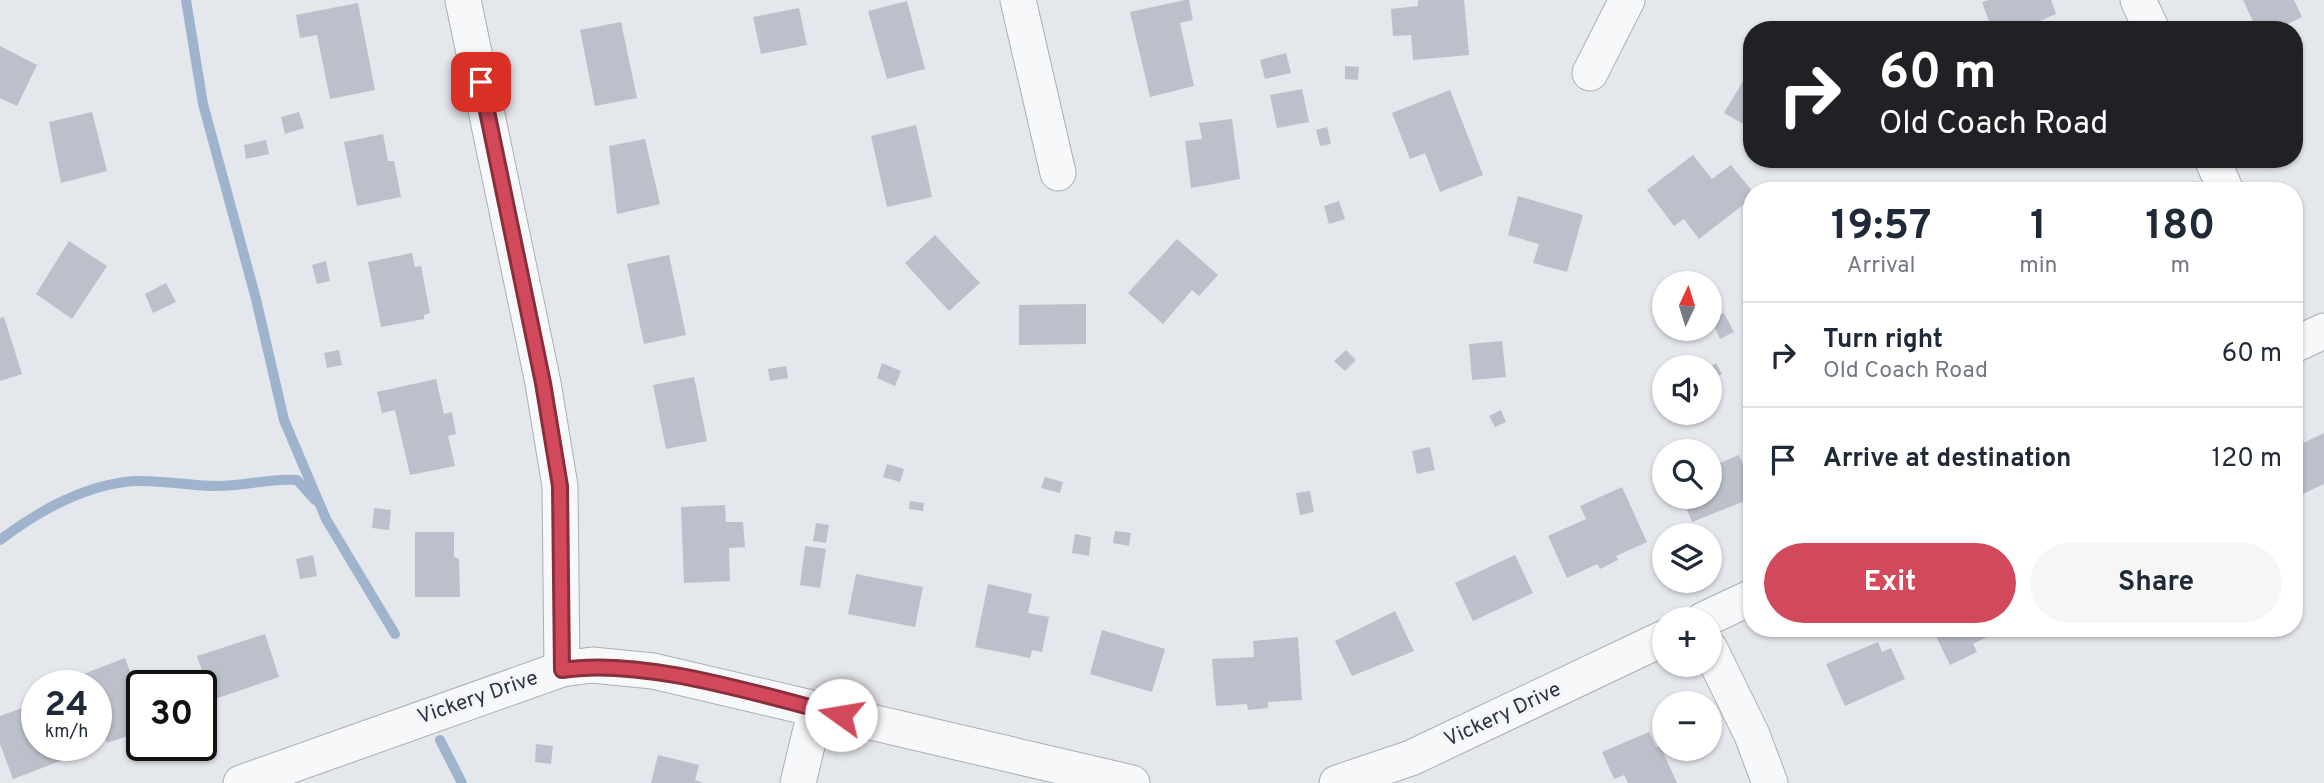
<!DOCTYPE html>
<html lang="en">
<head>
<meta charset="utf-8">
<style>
	body { margin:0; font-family:Overpass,sans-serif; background:#f6f6f7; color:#1f2937; height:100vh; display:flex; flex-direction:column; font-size:26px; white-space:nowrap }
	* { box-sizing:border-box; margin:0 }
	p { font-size:23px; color:#747a83 }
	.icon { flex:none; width:38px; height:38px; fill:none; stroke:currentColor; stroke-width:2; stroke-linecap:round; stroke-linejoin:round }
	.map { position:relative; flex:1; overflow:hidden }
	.drawer { position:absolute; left:1743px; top:182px; width:560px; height:455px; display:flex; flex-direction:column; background:#fff; border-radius:28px; box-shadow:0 2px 5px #0004 }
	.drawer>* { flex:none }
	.hud { position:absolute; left:1743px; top:21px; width:560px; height:147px; border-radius:28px; box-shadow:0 2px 5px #0004; background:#202124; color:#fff; overflow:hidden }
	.needle { width:46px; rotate:4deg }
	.controls { position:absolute; left:1652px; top:271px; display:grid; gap:14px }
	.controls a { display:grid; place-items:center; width:70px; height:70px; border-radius:50%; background:#fff; box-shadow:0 2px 5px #0004; font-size:35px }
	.speed { position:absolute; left:21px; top:670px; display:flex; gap:14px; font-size:35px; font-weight:700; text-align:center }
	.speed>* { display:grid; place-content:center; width:91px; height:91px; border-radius:50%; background:#fff; box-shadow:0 2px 5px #0004; line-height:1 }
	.speed small { font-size:18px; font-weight:400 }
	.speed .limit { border:4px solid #111; border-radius:10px; background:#fff; color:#111 }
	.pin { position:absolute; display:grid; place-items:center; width:60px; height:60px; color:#fff; margin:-30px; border-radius:14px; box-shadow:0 4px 10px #0006 }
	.me { position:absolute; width:77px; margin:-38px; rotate:283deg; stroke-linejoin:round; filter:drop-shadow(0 0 5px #0008) }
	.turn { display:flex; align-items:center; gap:24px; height:147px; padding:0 21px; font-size:32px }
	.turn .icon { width:91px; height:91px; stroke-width:2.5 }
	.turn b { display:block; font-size:49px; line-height:60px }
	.eta { display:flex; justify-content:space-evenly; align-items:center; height:119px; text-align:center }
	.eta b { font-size:42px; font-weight:700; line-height:49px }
	.cta { display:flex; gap:14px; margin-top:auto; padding:14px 21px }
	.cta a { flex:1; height:80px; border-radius:42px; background:#d1495b; color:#fff; font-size:28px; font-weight:700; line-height:80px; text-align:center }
	.cta a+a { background:#f6f6f7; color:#1f2937 }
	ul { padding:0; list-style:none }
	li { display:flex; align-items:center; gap:21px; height:105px; padding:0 21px; border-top:2px solid #e0e1e3 }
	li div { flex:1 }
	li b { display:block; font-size:26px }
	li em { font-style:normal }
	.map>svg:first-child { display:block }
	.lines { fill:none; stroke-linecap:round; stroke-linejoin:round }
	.stream { stroke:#9fb4cc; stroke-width:10 }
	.building { fill:#bbc0ca }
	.minor-casing { stroke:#a9aeb7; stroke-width:37 }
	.minor { stroke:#f7f8fa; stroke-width:35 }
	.route-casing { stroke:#882f3b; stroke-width:18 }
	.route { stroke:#d1495b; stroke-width:12 }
	.labels { text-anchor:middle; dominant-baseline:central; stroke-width:6; stroke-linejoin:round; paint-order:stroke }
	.street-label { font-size:21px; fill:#2b3445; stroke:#f4f6f9 }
</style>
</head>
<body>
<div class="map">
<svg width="2324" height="783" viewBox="0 0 2324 783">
	<rect width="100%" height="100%" fill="#e4e7ec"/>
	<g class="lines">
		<path class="stream" d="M186,0l17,104 53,195 28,121 42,99 69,115
			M0,540c38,-29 88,-57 137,-59 26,-1 54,5 80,5 28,0 53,-8 80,-6l18,20
			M440,740l22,43"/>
	</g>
	<path class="building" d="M1185,0h4l4,20 -13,3 14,63 -44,11 -20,-85z
		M1418,0h46l5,55 -56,5 -2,-25 -18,1 -2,-27 27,-3z
		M1989,0h62l5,14 -37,16h-27l-10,-28z
		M2243,0h51l8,17 -27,13h-18z
		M907,1l18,68 -38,10 -19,-68z
		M358,3l17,87 -45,9 -13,-64 -17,3 -4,-23z
		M799,8l8,37 -46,9 -8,-37z
		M621,22l16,76 -42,8 -15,-76z
		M0,46l37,19 -20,41 -17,-8z
		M1286,53l5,20 -26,6 -5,-19z
		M1345,66l14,1 -1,13 -13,-1z
		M1752,66v63l-28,-16z
		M1302,89l7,33 -32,6 -7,-33z
		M1450,90l33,85 -43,17 -15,-39 -15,6 -18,-46z
		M92,112l15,59 -46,12 -12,-61z
		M299,112l5,16 -19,6 -4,-17z
		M1232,119l8,60 -49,9 -6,-47 17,-2 -3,-16z
		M916,125l16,72 -45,10 -16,-71z
		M1327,127l4,17 -11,2 -4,-16z
		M383,134l5,27h6l7,36 -44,9 -13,-64z
		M645,139l15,65 -43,10 -8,-68z
		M266,140l3,14 -23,5 -2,-14z
		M1693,155l19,24 19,-14 21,26v7l-53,41 -15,-20 -10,7 -27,-36z
		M1518,196l65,19 -16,57 -34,-9 6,-19 -31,-9z
		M1339,201l6,18 -16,5 -5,-18z
		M935,235l45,48 -31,28 -44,-48z
		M1177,239l41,36 -19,21 -7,-6 -29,34 -35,-31z
		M69,241l38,25 -35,53 -36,-25z
		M412,253l3,14 6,-1 9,47 -6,2v4l-43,8 -13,-65z
		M669,255l17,80 -42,9 -17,-80z
		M326,261l4,20 -13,3 -5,-19z
		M166,283l10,19 -23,11 -8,-19z
		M1086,304v40l-67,1v-40z
		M1724,313l10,19 -14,7 -9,-20z
		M4,317l18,57 -22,7v-63z
		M1502,341l4,36 -34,3 -3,-36z
		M339,350l3,15 -15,3 -3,-15z
		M1346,350l10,10 -11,11 -11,-10z
		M882,363l19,8 -6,15 -18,-8z
		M1716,363l6,11 -12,7v-14z
		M786,366l2,12 -18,3 -2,-12z
		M694,377l13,64 -41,8 -13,-64z
		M436,379l8,35 8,-2 4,22 -8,2 7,30 -45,9 -15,-65 -13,3 -5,-21z
		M1501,410l5,12 -11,5 -6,-11z
		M2324,433v51l-28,13 -2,-45 6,-3 -1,-4z
		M1430,447l5,23 -18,4 -5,-23z
		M1739,455l13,31v12l-60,24 -10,-25h28v-30z
		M887,464l17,5 -4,13 -17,-5z
		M1045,477l18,5 -3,11 -19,-5z
		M1622,487l25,55 -31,14 2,4 -18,9 -3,-5 -30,14 -19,-42 38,-17 -6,-13z
		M1310,491l4,21 -14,3 -4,-22z
		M910,501l14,2 -1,8 -14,-2z
		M725,505l1,17h17l2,25 -16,1 1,33 -46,2 -3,-76z
		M374,508l17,2 -2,20 -17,-2z
		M816,523l13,2 -3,18 -13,-2z
		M1115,531l16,2 -2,13 -16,-3z
		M415,532h39v25l5,2 1,38h-45z
		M1075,534l16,3 -2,19 -17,-3z
		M805,546l21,3 -6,39 -20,-3z
		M313,555l4,21 -17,3 -4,-20z
		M1515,555l18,38 -60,28 -18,-38z
		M856,574l67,13 -8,40 -67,-13z
		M988,584l44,10 -4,19 21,4 -7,35 -10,-2 -2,8 -55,-11z
		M1395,611l19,40 -62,25 -17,-35z
		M1932,628h72l-31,16 4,8 -27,13z
		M1102,630l63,19 -13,43 -62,-18z
		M265,634l14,43 -67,23 -15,-44z
		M1298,637l4,63 -34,2v6l-20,2 -1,-6 -31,2 -4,-47 42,-2 -1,-16z
		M1878,642l4,10 9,-4 14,31 -60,27 -19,-42z
		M125,658l7,19 19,-7 6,16h-15v45l-35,12 -11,-29v-28h-10l-5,-11z
		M30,705l7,17v24h38l4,8 -66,25 -13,-35v-28z
		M1649,732l7,15 4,-2 17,38h-49l-4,-8 -10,4 -12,-27z
		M536,744l17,2 -2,18 -16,-2z
		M658,755l41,10 -4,15 8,3h-52z"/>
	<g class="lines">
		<g class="minor-casing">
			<path id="minor" d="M463,0l80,383 17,103 2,183
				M1018,0l40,173
				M2138,0l14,30
				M1590,73l37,-73
				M2212,159l14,32
				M2294,345l30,-14
				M1703,620l49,-23
				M1710,649l42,86 18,48
				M241,783l321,-114 30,-4 61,6 479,112
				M798,783l18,-75
				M1337,783l74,-25 253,-120"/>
		</g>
		<use href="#minor" class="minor"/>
	</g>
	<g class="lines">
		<g class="route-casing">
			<path id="route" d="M481,82l62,301 17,103 2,184c81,-13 198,25 279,45"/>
		</g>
		<use href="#route" class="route"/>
	</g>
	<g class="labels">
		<g class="street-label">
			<text transform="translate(478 698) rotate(-19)">Vickery Drive</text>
			<text transform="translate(1503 715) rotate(-25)">Vickery Drive</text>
		</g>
	</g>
</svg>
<div class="controls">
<a><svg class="needle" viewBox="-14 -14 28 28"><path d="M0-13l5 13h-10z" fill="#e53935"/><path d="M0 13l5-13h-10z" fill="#747a83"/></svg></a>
<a><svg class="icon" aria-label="sound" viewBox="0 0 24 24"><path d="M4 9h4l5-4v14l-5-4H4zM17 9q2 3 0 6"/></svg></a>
<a><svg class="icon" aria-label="search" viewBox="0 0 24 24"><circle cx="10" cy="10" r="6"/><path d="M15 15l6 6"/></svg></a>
<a><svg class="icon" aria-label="layers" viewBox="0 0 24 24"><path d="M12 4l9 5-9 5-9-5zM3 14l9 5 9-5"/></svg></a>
<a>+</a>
<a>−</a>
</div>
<div class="speed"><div>24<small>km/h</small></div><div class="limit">30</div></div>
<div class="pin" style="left:481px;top:82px;background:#d93025"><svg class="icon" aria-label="arrive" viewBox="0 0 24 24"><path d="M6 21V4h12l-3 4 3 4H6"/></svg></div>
<svg class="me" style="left:841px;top:715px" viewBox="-20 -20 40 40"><circle r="19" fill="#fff"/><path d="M0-13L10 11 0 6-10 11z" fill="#d1495b"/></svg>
<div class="hud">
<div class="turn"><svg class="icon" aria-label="right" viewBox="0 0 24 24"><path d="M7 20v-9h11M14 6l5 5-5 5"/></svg><div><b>60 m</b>Old Coach Road</div></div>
</div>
<section class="drawer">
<div class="eta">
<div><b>19:57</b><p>Arrival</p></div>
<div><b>1</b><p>min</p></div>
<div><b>180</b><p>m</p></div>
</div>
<ul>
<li><svg class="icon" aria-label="right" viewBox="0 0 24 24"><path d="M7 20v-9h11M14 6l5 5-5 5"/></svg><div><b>Turn right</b><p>Old Coach Road</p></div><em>60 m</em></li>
<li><svg class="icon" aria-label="arrive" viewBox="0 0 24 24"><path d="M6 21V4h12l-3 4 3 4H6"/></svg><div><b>Arrive at destination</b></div><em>120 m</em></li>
</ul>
<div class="cta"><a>Exit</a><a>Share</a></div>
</section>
</div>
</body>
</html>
